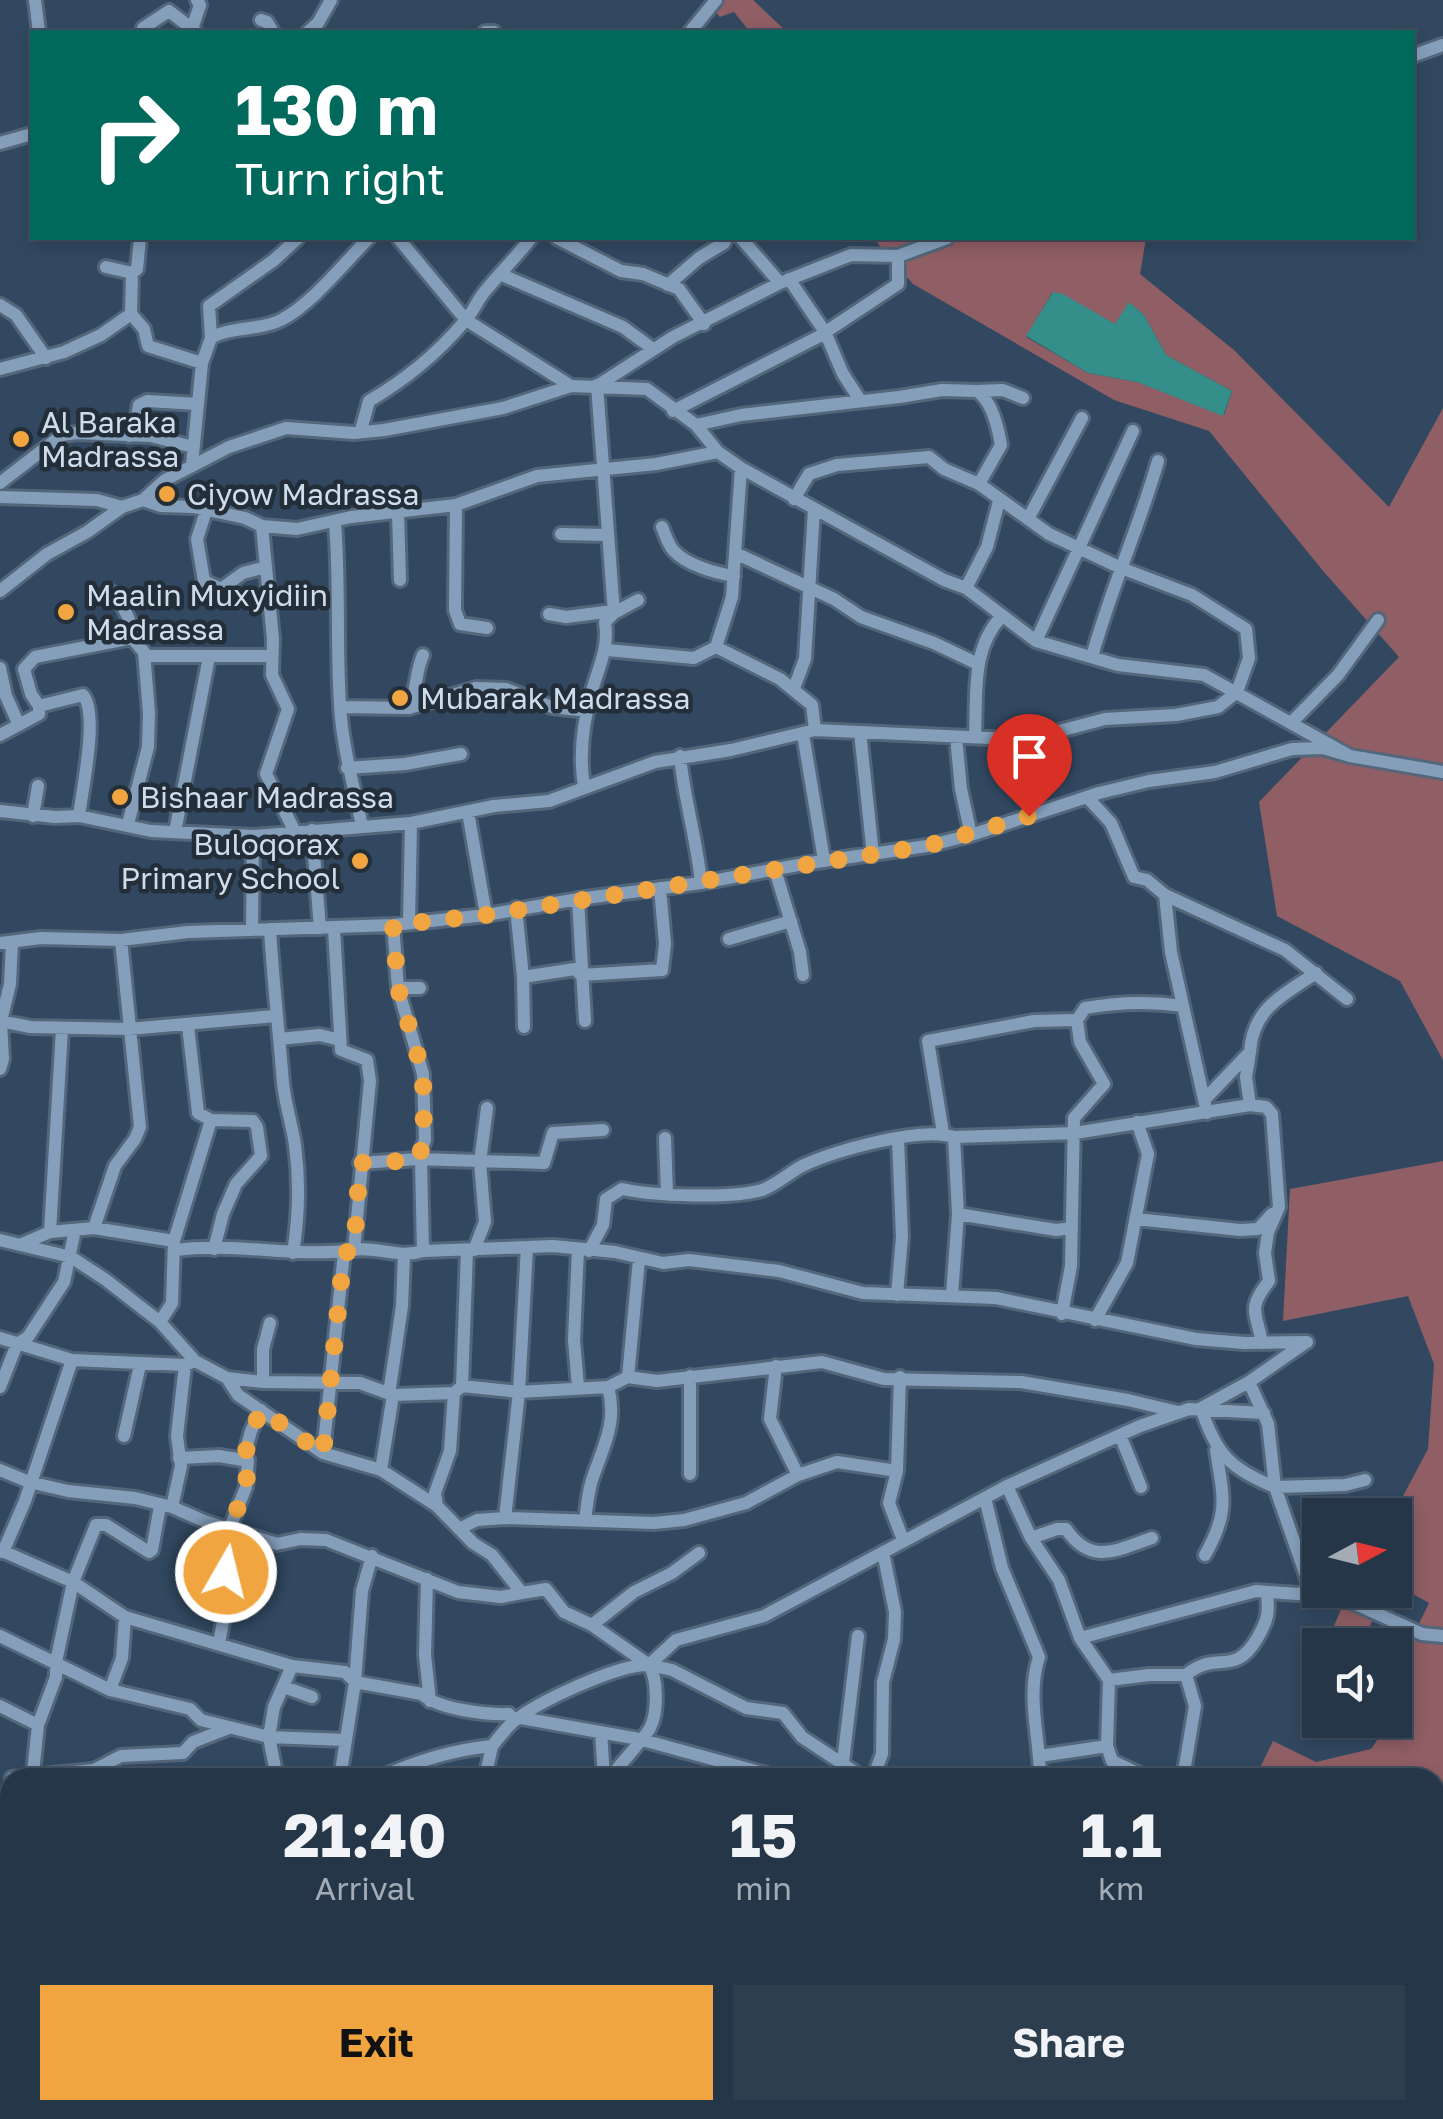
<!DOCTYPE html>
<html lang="en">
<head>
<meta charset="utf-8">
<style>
	body { margin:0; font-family:"Golos Text",sans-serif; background:#2d3e4f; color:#f1f3f6; height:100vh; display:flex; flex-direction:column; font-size:38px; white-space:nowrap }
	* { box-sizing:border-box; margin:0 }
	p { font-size:32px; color:#a3abb4 }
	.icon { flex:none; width:55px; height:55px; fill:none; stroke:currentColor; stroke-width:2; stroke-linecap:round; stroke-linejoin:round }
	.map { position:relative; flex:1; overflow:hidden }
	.side { position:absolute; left:0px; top:1768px; width:1445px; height:352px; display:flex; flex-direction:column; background:#253648; border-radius:30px 30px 0 0; box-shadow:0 5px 15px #0003,0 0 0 2px #425060 }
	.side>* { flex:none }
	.banner { position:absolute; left:30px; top:30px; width:1385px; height:210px; border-radius:0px; box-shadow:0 5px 15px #0003,0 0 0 2px #425060; background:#00695c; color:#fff; overflow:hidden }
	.needle { width:65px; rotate:83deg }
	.buttons { position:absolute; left:1302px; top:1498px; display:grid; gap:20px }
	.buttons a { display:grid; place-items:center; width:110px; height:110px; border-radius:0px; background:#253648; box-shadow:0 5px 15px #0003,0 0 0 2px #425060; font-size:50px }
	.pin { position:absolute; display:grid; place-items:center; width:85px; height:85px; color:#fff; margin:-102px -42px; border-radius:50% 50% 50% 0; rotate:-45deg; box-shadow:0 0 10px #0007 }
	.pin .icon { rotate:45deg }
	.me { position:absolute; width:110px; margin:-55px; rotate:8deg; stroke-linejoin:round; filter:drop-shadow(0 0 8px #0008) }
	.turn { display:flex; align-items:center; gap:35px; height:210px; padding:0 40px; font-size:45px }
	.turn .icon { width:130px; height:130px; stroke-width:2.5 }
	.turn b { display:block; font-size:70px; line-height:85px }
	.eta { display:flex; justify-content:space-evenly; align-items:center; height:170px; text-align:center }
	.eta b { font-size:60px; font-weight:700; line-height:70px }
	.primary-button { display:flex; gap:20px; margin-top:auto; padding:20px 40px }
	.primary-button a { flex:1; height:115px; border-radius:0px; background:#f1a540; color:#111; font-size:40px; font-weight:700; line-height:115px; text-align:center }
	.primary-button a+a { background:#2d3e4f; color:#f1f3f6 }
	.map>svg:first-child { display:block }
	.green { fill:#905e65; fill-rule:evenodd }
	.water { fill:#348e89 }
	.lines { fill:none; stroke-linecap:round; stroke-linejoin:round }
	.minor-casing { stroke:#53667a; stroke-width:18 }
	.minor { stroke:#859fbb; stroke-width:12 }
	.route { stroke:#f1a540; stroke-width:18; stroke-dasharray:0 32.4 }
	.poi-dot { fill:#f1a540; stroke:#232e39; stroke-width:4 }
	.labels { text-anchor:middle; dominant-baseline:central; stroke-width:9; stroke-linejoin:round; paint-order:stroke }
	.poi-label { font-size:30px; fill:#cfdceb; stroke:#232e39; text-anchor:start }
</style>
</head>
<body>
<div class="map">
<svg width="1443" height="2119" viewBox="0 0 1443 2119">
	<rect width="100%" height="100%" fill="#314860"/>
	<path class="green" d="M704,0h49l34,32h-37l-16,-20 -14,5z
		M873,238h273l-6,36 94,76 155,157 54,-99v652l-43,-79 -123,-65 -18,-114 140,-145 -75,-85 -115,-141 -95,-31 -201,-116zM1052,293l63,31 15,-21 14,12 22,40 66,36 -8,24 -87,-33 -49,-9 -62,-36z
		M1443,1161v786l-8,8v-177h-180l18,-37 43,21 55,-13 20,-29h4v-47l34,-70 -34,-19 -2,-69 35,-66 6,-85 -26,-68 -125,25 7,-132z
		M1349,1590h19l-7,16 14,10 -15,29h-34z
		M1130,2110h213l17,9h-230z"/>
	<path class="water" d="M1053,292l10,2 52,30 14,-22 15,13 22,40 66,36 -9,25 -86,-34 -49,-9 -62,-37z"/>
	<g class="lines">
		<g class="minor-casing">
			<path id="minor" d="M35,0l4,32
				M261,20l6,2 6,10
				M143,28l26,-17 27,21
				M187,32l5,-3 8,-24 -3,-5
				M308,32l10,-9 13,-23
				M485,32h9
				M690,32l26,-32
				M1412,56l31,-11
				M0,143l32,-9
				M140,238l-3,31 -5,4 -1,41 13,15 4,17 54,17
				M398,238l68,82 105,66
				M557,238l64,33 22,3 36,15 25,35
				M741,238l39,45
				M106,267l26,6
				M502,275l121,52 30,22
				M789,279l36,53 18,42 17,26
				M668,285l31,-27 25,-15 2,-5
				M0,305l16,10 30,43
				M211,338c20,-12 48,-7 70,-18 31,-16 63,-57 88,-82
				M0,369l64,-17 37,-17 30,-21
				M600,384l73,-47 107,-54 71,-28 47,1 49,-18
				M977,391l26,-1 20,8
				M673,411l145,-74 80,-53v-28
				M696,425l45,-10 158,-18 43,-7 35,1c15,10 21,36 24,54l-22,39
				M361,430l8,-29c36,-21 68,-47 95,-79 9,-9 13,-22 22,-32 15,-18 31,-34 45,-52
				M129,436l6,-7 4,-24 8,-4 51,3
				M192,465l10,-102 9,-25 -2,-32 65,-46 24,-22
				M0,483l62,-48 15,-2 74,3 42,11
				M0,497l97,3 25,7
				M143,500l18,6 32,1 52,11 17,8 35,3 54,-12 105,-12 81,-29 119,-12 62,-12
				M456,505l-1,105 5,14 27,4
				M206,511l-9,28 7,42 17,8 22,-16 23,-6
				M398,512l2,68
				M1028,519l54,-101
				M335,523c5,60 1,120 5,181 2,42 14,81 22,123
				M262,526l11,113 -1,36 16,34 -22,65 28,56
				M662,527c3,7 6,17 11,23 13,15 42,23 61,26
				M561,534l46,1
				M735,553l99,46 27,18 73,26 44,21
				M966,588l21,-41 12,-46
				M0,591l47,-37 40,-22 35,-25 21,-7 22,-20 64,-33 57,-19 68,5 30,-3 119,-22 68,-22 76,3 49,36 22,27 23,16 203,112 22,8 70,53 82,24 86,10 146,81
				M111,592c11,10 23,32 21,46l12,14 5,61 -1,34 -20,77
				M614,613l24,-13
				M549,614l17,3 47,-6
				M134,632l15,-2
				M1036,641l97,-210
				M716,647l64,32 32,26 3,25
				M607,650l87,8 22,-11 16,-50 9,-129
				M144,656h128
				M1092,657c18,-67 47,-129 66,-196
				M0,668l6,28 13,29
				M794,688l11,-29 9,-150
				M39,706l44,-11c16,19 -1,95 -4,121
				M39,706l-8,-12 -7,-25 11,-12 97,-19
				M340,707l69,1 67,-20 30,1 46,18 27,3 10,-11
				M409,708c8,-17 6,-35 14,-53
				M1291,723l47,-48 40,-55
				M860,732l13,123
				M803,734l21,126
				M0,735l39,-21v-8
				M975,735c2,-41 -4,-87 27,-119
				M956,737l5,52 10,46
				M680,756c4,43 17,84 21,127
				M347,768l58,-4 56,-10
				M584,786c-5,-31 -1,-64 8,-95 7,-26 17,-42 13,-69l9,-9 -17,-228
				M1087,797l24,26 23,54 13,3 18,15 120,55 62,49
				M0,811l55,6 24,-1 72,15 102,5 158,-13 83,-17 55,-5 106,-39 76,-12 84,-20 196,9 41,-6 53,-14 71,-4 42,-8 19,-15 12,-34 -3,-29 -54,-34 -71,-27 -72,-34 -70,-50 -35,-15 -15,-12 -92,8 -28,9 -15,25
				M468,812l18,103
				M33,816l5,-30
				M312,830l8,98
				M175,832l34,-175
				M775,870l25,82 3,23
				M1165,895l6,57 36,161
				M578,899l7,122
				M516,908l7,69
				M409,922l2,-99
				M393,925l5,63 25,86 2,66 -7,19
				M270,929c3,52 9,103 13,154 2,21 9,41 12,62 5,37 4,71 -2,108
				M334,929l7,121 26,10 3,21 -16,169
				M252,930l1,-94
				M729,939l62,-18
				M0,943l41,-5 80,2 67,-8 205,-7 93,-10 92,-16 123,-16 108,-20 118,-17 44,-11 128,-42 50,-12 66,-9 77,-23 31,-1 27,8 93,16
				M398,988h22
				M0,1021l30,6 99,2 146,-13
				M188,1026l10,87 13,7 42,1 4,6 4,29 -25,28 -13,30 -9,35
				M524,1027l-1,-50 52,-8 6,6 81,-5 3,-26 -5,-56
				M279,1039l41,-4 20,5
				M1250,1052l-4,25 4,28 16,2 6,7 7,93 -11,25 -3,21 4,28c-22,28 -13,30 -7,62
				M0,1069l3,-10 -2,-38 9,-37 2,-42
				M1206,1098l44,-46c3,-44 33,-57 66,-79
				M943,1133l-15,-92 106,-20 43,-1 8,-12c34,-6 64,-7 98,-2
				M665,1138l2,56
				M421,1161l2,90
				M360,1163l58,-4 126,4 9,-30 50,-3
				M958,1214l98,16 16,-2
				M1136,1219l104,11 18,-1 14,-15
				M94,1228l21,-62 20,-27 5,-12 -19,-187
				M50,1232l12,-203
				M0,1240l71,17 35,23 54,42 35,39 32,17 11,17 85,58 58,17 56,36 36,37 19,12 30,38 24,-4 18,23 28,13 57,40 23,5 74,38 37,5 19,24 62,41
				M22,1244l28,-12 44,-4 80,13
				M578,1249l-4,91 4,47
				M176,1250c59,-8 119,8 177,0 24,-4 46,9 70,1l130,-5 62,6 48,11 26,-3 90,11 84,22 133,5 200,41 48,4 63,-1
				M474,1250l11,-28 -5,-60 7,-54
				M589,1251l14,-26 3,-26 16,-10c32,7 109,10 140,1 14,-5 27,-17 40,-24 32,-15 119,-40 152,-29l121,-4 175,-28
				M897,1295l5,-58 -4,-98
				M952,1295l6,-81 -4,-77
				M1062,1314l9,-48 3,-148 30,-34 -24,-42 -3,-22
				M1095,1320l32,-57 21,-109 -11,-32
				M160,1322l12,-19 2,-62 37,-121
				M0,1338l72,22 113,5 10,-4
				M776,1366l-6,53 28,56
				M690,1376v98
				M628,1377l11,-117
				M900,1377l-3,94 -8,32 14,37
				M227,1378l36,4 97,1 33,12 61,-2 8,-7 57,6 89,-5 20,-10 29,4 165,-19 62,17 137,3 107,18 50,12
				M263,1382v-33l7,-26
				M1249,1382l19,42 7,63 70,-2 20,-5
				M462,1386l5,-136
				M0,1387l17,-43 11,-7 36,-55 11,-52
				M389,1394l13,-88 2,-51
				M1203,1407l46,-25 56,-39
				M1201,1408c15,46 29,61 74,79l36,103
				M1120,1435l21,52
				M124,1436l16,-71
				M323,1453l21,-200
				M179,1458l40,-2 24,4
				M0,1470l29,12 39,9 67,7 37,9 32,14 73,23 23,-5 26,1 132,52 43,5 21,-4
				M381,1470l12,-75
				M1007,1486l24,52 28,42 21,58 29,42
				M985,1498l17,70 37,89c-13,40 1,80 1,121
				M437,1506l-2,-13 15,-42 4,-58
				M172,1507l9,-41 -4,-30 8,-71
				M505,1518l14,-126 8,-145
				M585,1520c2,-14 3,-28 7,-40 11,-33 26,-58 16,-93
				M461,1528l16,-8 28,-2 149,5 30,-3 62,-17 52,-28 39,-13 60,9
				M1031,1538l26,-9h9c25,37 51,21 86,9
				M0,1550l73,32 52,35 167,49 53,6 10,10 67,12c15,15 65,21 87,20l5,6
				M3,1552l22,-51 47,-141
				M1205,1555c25,-44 18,-58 11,-105
				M427,1579l-2,76 5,46
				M592,1625l42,-33 38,-19 27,-20
				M0,1636l110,54 80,19 11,11 68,17 76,3
				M1080,1638l176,-47 42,3 13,-4 36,10 75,34 21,2
				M219,1643l7,-37 3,-76 17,-43 2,-27h-5l8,-29 10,-21
				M284,1687l28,10
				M110,1690l12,-32 3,-41
				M0,1706l38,19
				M521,1718l118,21 142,39
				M601,1732l3,46
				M1107,1746l5,15 36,17
				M1040,1756l67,-10 2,-66 40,-5h37c30,-26 48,4 72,-38 10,-18 11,-24 9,-44
				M33,1773l5,-48 18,-48v-15l17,-80 23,-57h10l43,27 3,-2 8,-44
				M12,1778l82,-8 27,-14 62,-3 10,-11 36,-14
				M277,1778l-8,-41 5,-30 18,-41
				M340,1778l15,-96 7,-91 10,-35
				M379,1778c37,-17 72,-28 113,-32 6,-7 13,-17 21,-24 24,-20 105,-58 136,-57l27,-25 88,-24 243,-130 133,-60 49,-17 75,4
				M485,1778l7,-32
				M610,1778c9,-13 34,-39 40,-50 8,-15 8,-49 -1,-63
				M837,1778l6,-16 15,-126
				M873,1778l9,-24 1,-72 11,-43 1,-27 -12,-60
				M1183,1778l12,-72 -9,-31
				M0,1912l10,-2
				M0,2024l10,-2
				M1435,2076l8,5
				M335,2110l4,9
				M415,2110l5,9
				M115,2119l2,-9
				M267,2119l4,-9
				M364,2119l2,-9
				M607,2119l2,-9
				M819,2119l2,-9"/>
		</g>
		<use href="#minor" class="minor"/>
	</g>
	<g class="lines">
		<path class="route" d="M226,1572l3,-42 17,-43 2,-27h-4l7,-29 11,-21 61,44 21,-201 10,-3 6,-87 58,-3 6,-20 -1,-66 -25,-86 -5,-63 93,-10 441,-69 102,-30"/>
	</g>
	<g class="poi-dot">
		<circle cx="21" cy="439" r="10"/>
		<circle cx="167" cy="494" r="10"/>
		<circle cx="66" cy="612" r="10"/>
		<circle cx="400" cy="698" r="10"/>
		<circle cx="120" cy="797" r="10"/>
		<circle cx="360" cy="861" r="10"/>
	</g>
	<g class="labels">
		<g class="poi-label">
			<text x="41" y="422">Al Baraka<tspan x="41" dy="34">Madrassa</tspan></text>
			<text x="187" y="494">Ciyow Madrassa</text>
			<text x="86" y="595">Maalin Muxyidiin<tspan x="86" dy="34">Madrassa</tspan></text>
			<text x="420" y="698">Mubarak Madrassa</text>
			<text x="140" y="797">Bishaar Madrassa</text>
			<text x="340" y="844" text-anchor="end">Buloqorax<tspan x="340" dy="34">Primary School</tspan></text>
		</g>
	</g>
</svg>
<div class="buttons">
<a><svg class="needle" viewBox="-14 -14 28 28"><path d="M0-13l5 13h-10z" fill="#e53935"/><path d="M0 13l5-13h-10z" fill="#a3abb4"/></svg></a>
<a><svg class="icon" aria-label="sound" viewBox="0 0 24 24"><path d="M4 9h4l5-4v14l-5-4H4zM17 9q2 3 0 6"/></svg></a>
</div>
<div class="pin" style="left:1029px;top:816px;background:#d93025"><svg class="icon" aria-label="arrive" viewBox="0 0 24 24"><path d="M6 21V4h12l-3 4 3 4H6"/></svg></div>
<svg class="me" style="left:226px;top:1572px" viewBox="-20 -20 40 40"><circle r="17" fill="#f1a540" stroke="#fff" stroke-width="3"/><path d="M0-11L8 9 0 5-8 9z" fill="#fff"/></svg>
<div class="banner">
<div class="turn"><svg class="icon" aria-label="right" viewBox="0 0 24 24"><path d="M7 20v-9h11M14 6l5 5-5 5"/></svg><div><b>130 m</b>Turn right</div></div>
</div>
<section class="side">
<div class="eta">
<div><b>21:40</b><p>Arrival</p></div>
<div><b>15</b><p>min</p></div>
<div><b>1.1</b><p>km</p></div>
</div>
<div class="primary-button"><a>Exit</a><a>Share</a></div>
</section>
</div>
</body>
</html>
